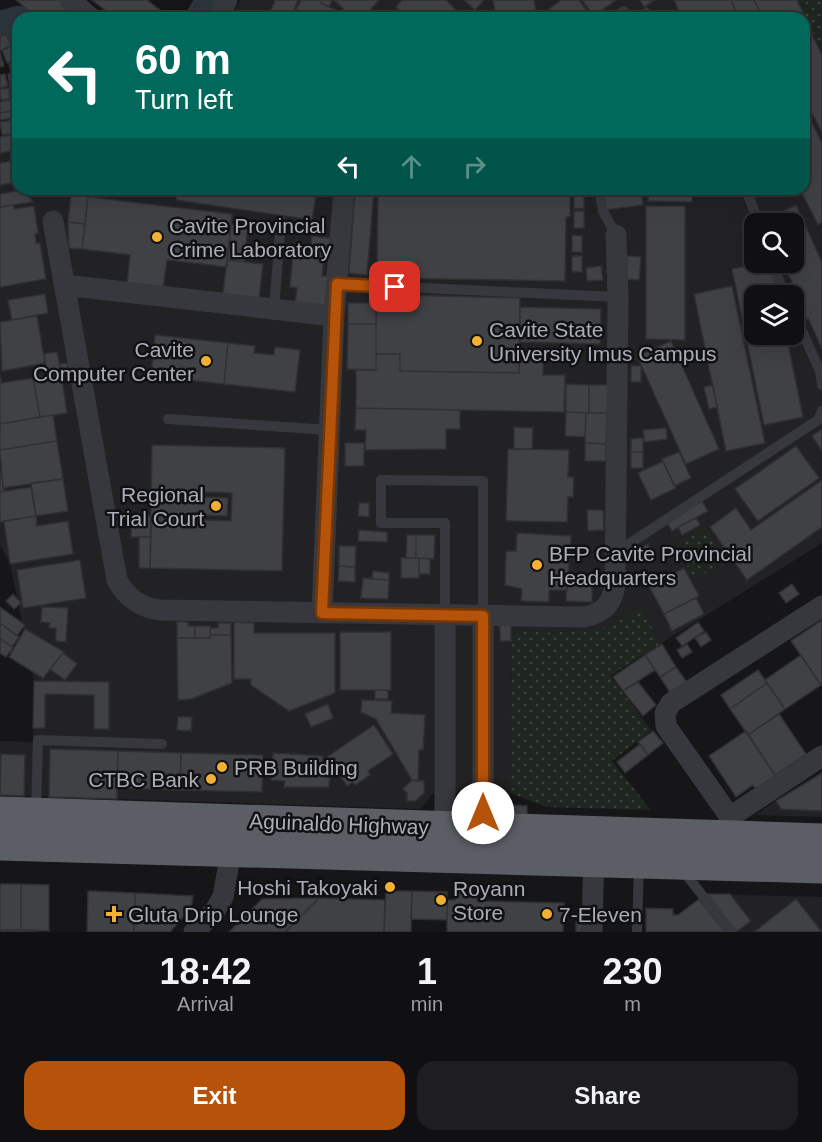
<!DOCTYPE html>
<html lang="en">
<head>
<meta charset="utf-8">
<style>
	body { margin:0; font-family:Helvetica,sans-serif; background:#1e1e20; color:#f1f3f6; height:100vh; display:flex; flex-direction:column; font-size:22px; white-space:nowrap }
	* { box-sizing:border-box; margin:0 }
	p { font-size:20px; color:#9c9d9f }
	.icon { flex:none; width:33px; height:33px; fill:none; stroke:currentColor; stroke-width:2; stroke-linecap:round; stroke-linejoin:round }
	.map { position:relative; height:932px; overflow:hidden }
	.drawer { display:flex; flex-direction:column; background:#101012; flex:1 }
	.drawer>* { flex:none }
	.top-card { position:absolute; left:12px; top:12px; width:798px; height:183px; border-radius:18px; box-shadow:0 6px 24px #0002,0 0 0 2px #303032; background:#00695c; color:#fff; overflow:hidden }
	.fabs { position:absolute; left:744px; top:213px; display:grid; gap:12px }
	.fabs a { display:grid; place-items:center; width:60px; height:60px; border-radius:12px; background:#101012; box-shadow:0 6px 24px #0002,0 0 0 2px #303032; font-size:30px }
	.pin { position:absolute; display:grid; place-items:center; width:51px; height:51px; color:#fff; margin:-26px; border-radius:12px; box-shadow:0 3px 9px #0006 }
	.me { position:absolute; width:66px; margin:-33px; rotate:0deg; stroke-linejoin:round; filter:drop-shadow(0 0 4px #0008) }
	.turn { display:flex; align-items:center; gap:21px; height:126px; padding:0 24px; font-size:27px }
	.turn .icon { width:78px; height:78px; stroke-width:2.5 }
	.turn b { display:block; font-size:42px; line-height:51px }
	.lanes { display:flex; align-items:center; height:57px; padding:0 24px; background:#0003; justify-content:center; gap:30px; direction:ltr }
	.lanes .off { opacity:.35 }
	.eta { display:flex; justify-content:space-evenly; align-items:center; height:102px; text-align:center }
	.eta b { font-size:36px; font-weight:700; line-height:42px }
	.button { display:flex; gap:12px; margin-top:auto; padding:12px 24px }
	.button a { flex:1; height:69px; border-radius:18px; background:#b45309; color:#fff; font-size:24px; font-weight:700; line-height:69px; text-align:center }
	.button a+a { background:#1e1e20; color:#f1f3f6 }
	.map>svg:first-child { display:block }
	.built { fill:#222225; fill-rule:evenodd }
	.grass { fill:url(#grass-dots) }
	.lines { fill:none; stroke-linecap:round; stroke-linejoin:round }
	.river { stroke:#2c353c; stroke-width:38 }
	.building { fill:#404145; stroke:#303034; stroke-width:1.5; fill-rule:evenodd }
	.service { stroke:#37383d; stroke-width:10 }
	.minor { stroke:#37383d; stroke-width:21 }
	.trunk { stroke:#5b5e65; stroke-width:33 }
	.route-casing { stroke:#753606; stroke-width:15 }
	.route { stroke:#b45309; stroke-width:10 }
	.poi-dot { fill:#f2b134; stroke:#111113; stroke-width:2 }
	.labels { text-anchor:middle; dominant-baseline:central; stroke-width:5; stroke-linejoin:round; paint-order:stroke }
	.poi-label { font-size:21px; fill:#a8adb8; stroke:#111113; text-anchor:start }
	.street-label { font-size:21px; fill:#a8adb8; stroke:#111113 }
</style>
</head>
<body>
<div class="map">
<svg width="822" height="932" viewBox="0 0 822 932">
	<defs>
		<pattern id="grass-dots" width="8" height="8" patternUnits="userSpaceOnUse" patternTransform="scale(1.5)"><rect width="8" height="8" fill="#1e261f"/><path d="M2 2h.1M6 6h.1" fill="none" stroke="#3c433d" stroke-width="1.8" stroke-linecap="round"/></pattern>
	</defs>
	<rect width="100%" height="100%" fill="#161618"/>
	<path class="built" d="M240,0h557l25,51v492l-162,101 -18,-35 -35,18 -57,6 -22,-1 -16,8 -2,153h-77l-12,16 -421,-14v-54l33,1 1,-61 -24,-117 -10,-19v-408l17,-3 -9,-60 10,-2v117h786v-171h-574zM754,224h40v38h-40zM754,296h40v38h-40z
		M822,773v44l-67,-2 21,-14z
		M707,894l115,3v35h-86z"/>
	<path class="grass" d="M797,0h25v51z
		M707,528l18,34 -31,17 -18,-34z
		M642,608l18,36 -50,32 41,54 -39,31 39,49 -104,-3 -37,-14 2,-153 8,-11 30,4 57,-6z"/>
	<g class="lines">
		<path class="river" d="M205,18l10,-18
			M0,30l18,-5"/>
	</g>
	<path class="building" d="M16,0h44l21,18h-44z
		M92,0h55l23,18h-55z
		M275,0h23l-7,18h-23z
		M301,0h21l-1,3 22,10 -2,5h-49z
		M322,0h10l-3,7 -8,-4z
		M334,0h45l-16,18h-10z
		M402,0h44l9,9 -8,9h-39l-12,-11z
		M464,0h20l-9,10z
		M493,0h41l3,18h-41z
		M561,0h18l13,18h-36l-7,-9z
		M582,0h34l-22,16z
		M640,0h15l-11,7z
		M674,0h57l8,18h-57z
		M731,0h23l9,18h-24z
		M754,0h43l6,13 -10,5h-30z
		M647,7l8,11h-24z
		M455,9l10,9h-18z
		M804,19l18,36v78l-18,-36z
		M14,31l4,1v12l-7,-1z
		M6,34l5,11 -11,6v-14z
		M14,46l4,12 -11,5 -5,-13z
		M0,52l4,14 -4,1z
		M18,61v9l-7,2 -2,-8z
		M18,72v78l-18,3v-16l17,-3 -9,-60z
		M5,74l3,12 -8,2v-13z
		M9,88l1,11 -9,1 -1,-11z
		M10,100l2,11 -12,2v-11z
		M804,107l18,36v79l-4,3 -18,-36h4z
		M12,111l1,7 -13,2v-7z
		M13,120l2,13 -13,2 -2,-13z
		M18,160v22l-18,3v-22z
		M178,189h139l-5,31 -136,-20z
		M355,189h19l-7,86 -18,-2z
		M378,189h192v28h-4l-1,64 -188,-3z
		M603,189h38l2,16 -38,5z
		M649,189h43v13l-44,-1z
		M23,190l10,12 -33,5v-13z
		M574,192h10v17l-10,-1z
		M71,195l17,2 -3,27 -17,-2z
		M88,197l144,17 -5,53 -60,-7 -4,29 -36,-5 3,-29 -48,-6z
		M14,205v4l20,-3 4,27 -3,1 1,9h4l6,36 -46,8v-80z
		M796,205l26,57v87l-14,-31 -8,4 -6,-14v-12h-6l-4,-10 8,-4 -10,-20h12v-38h-30l-1,-3z
		M646,206h39v134l-39,-1z
		M574,211h10v17h-10z
		M68,222l17,2 -3,25 -13,-1z
		M231,224l17,2 -4,36 -17,-2z
		M572,235l10,1v16h-10z
		M312,236l24,3 -2,17 -24,-3z
		M293,252l31,3 -2,21h6l-2,32 -31,-3 2,-17 -7,-1z
		M572,256h10v16h-10z
		M627,256l14,1 -2,23 -12,-1z
		M227,260l36,4 -4,34 -36,-4z
		M763,262h8l7,34h-24v38h32l17,83 -39,8 -32,-156z
		M601,266l2,14 -16,1 -1,-13z
		M732,286l33,157 -39,8 -32,-157z
		M45,294l3,19 -36,7 -4,-20z
		M400,295l120,3 -1,75 -119,-2v-17h-24v-46l23,1z
		M348,303h29l-1,21h-28z
		M520,307l81,2 -1,35 -80,-2z
		M37,316l8,47 -43,8 -2,-49z
		M348,324h28v46l-29,-1z
		M155,335l73,8 -4,41 -73,-8z
		M671,341l48,108 -33,15 -49,-108z
		M228,343l27,3 -1,7 20,2 1,-8 25,3 -5,42 -71,-8z
		M57,352l4,21 -14,2 -3,-21z
		M376,354h24v17l119,2v-13h24v15h22l-1,37 -208,-4v-38h20z
		M67,363l3,18 -8,2 -3,-19z
		M631,366h10v16h-10z
		M61,373l6,40 -27,4 -7,-39z
		M0,375l2,8 31,-5 7,39 -40,7z
		M566,384l23,1v28l-23,-1z
		M589,385h20l-1,28h-19z
		M713,385l4,22 -8,2 -5,-22z
		M356,408l104,2v19h-14v20l-81,1 1,-20h-11z
		M566,412l20,1 -1,24 -20,-1z
		M586,413h21l-1,31 -21,-1z
		M53,415l4,26 -57,9v-26z
		M514,427l19,1 -1,21h-18z
		M666,428l1,11 -22,3 -2,-12z
		M822,429v22l-10,-15z
		M643,438v14h-12v-13z
		M57,441l6,38 -60,9 -3,-38z
		M345,443h19v23h-19z
		M585,443l21,1v17h-21z
		M152,445l133,3 -3,123 -132,-3zM204,492l28,1 -1,28 -27,-1v-5l23,1 1,-18 -24,-1z
		M796,446l23,32 -61,43 -23,-32z
		M508,449l61,1 -1,27h6l-1,20h-5l-1,25 -61,-1z
		M631,452h12v16h-12z
		M679,452l12,26 -17,8 -12,-27z
		M663,461l13,27 -25,12 -13,-27z
		M1,472l3,19 -4,1v-20z
		M63,479l5,32 -32,5 -5,-33z
		M822,480v47l-75,53 -37,-53 26,-19 15,22z
		M31,487l5,29 -36,6v-30z
		M702,501l6,10 -36,20 -6,-10z
		M359,503h10v14l-11,-1z
		M587,510h16l1,20 -16,1z
		M36,516l1,10 31,-5 5,33 -63,10 -6,-43z
		M132,516h19v21h-20z
		M696,518l4,7 -18,10 -4,-8z
		M359,530l28,2v10l-29,-1z
		M517,533l54,3 -4,54h-18v12l-28,-1 1,-12 -17,-4 1,-34h10z
		M407,535h9v23h-10z
		M416,535h19l-1,24 -18,-1z
		M139,537h12l-1,31h-11z
		M648,544l5,10 -15,8 -5,-10z
		M339,546h17l-1,21 -16,-1z
		M401,558h18v20h-18z
		M419,558l11,1v15h-11z
		M80,560l6,38 -63,10 -6,-38z
		M339,566l16,1v15l-17,-1z
		M684,568l15,28 -35,18 -15,-28z
		M373,571l16,2v7l-17,-1z
		M363,578l26,2 -1,19 -27,-1z
		M567,579l20,1v5h5v17l-26,-1z
		M792,584l7,10 -13,9 -7,-10z
		M13,594l8,9 -7,6 -8,-8z
		M696,598l8,16 -32,17 -8,-17z
		M0,607l25,18 -8,11 -17,-13z
		M42,607l26,1 -2,34 -10,-1v-13h-7l1,-5 -9,-1z
		M822,620v64l-1,1 -30,-44z
		M177,622h11v4h7v12h-18z
		M234,622l20,1v10h81v60l-46,18 -38,-26v-6h-17z
		M698,622l6,9 -22,15 -6,-8z
		M0,623l19,14 -7,10 -12,-9z
		M218,623h13v12h-21v-7h8z
		M500,625h11v16h-11z
		M195,626h15v12h-15z
		M25,629l39,23 -21,26 -34,-21z
		M340,632h51v58h-51z
		M706,632l5,8 -10,7 -6,-9z
		M210,635h21l1,48 -41,16 -13,1 -1,-62h33z
		M0,638l13,10 -7,9 -6,-4z
		M662,644l14,23 -16,10 -15,-22z
		M687,644l5,8 -10,6 -5,-8z
		M63,653l14,11 -12,16 -15,-11z
		M645,655l10,15 -32,21 -10,-14z
		M801,655l20,30 -36,24 -20,-29z
		M676,667l12,17 -16,12 -12,-19z
		M758,670l9,13 -37,26 -9,-14z
		M34,681l75,1v47h-15v-34l-49,-1v34h-12z
		M638,682l18,23 -13,11 -20,-25z
		M767,683l18,26 -37,26 -18,-26z
		M375,690h13v9h-13z
		M362,700l30,1 -1,12 34,2 -2,35h-4l-1,31 -6,-1 -36,-61 -15,-7z
		M328,704l5,14 -22,9 -6,-13z
		M779,714l27,40 -31,21 -27,-40z
		M178,717h14l-1,14 -14,-1z
		M374,725l19,29 -25,17 2,4 -15,10 -2,-3 -6,4 -20,-29z
		M653,731l10,12 -15,12 -10,-13z
		M746,731l31,47 -19,14 -5,-7 -17,12 -27,-41z
		M640,744l8,11 -23,18 -8,-11z
		M50,749l68,2 -1,48 -68,-2z
		M118,751l63,2 -1,37 -63,-2z
		M181,753l82,2 -1,37 -82,-2z
		M273,753l50,3 -1,8h8l-1,23h-45l1,-6 -14,-1z
		M1,754l24,1 -1,41 -24,-1z
		M822,773v38l-41,-2 -5,-8z
		M412,780l12,1v12l-9,8h-8v-8l-4,-4z
		M513,805l14,1v8h-14z
		M385,883l10,1v7h-9z
		M0,884h21v46h-21z
		M21,884l28,1v46l-28,-1z
		M88,891l47,2 -1,39h-47z
		M386,891h26l-1,41h-27z
		M412,891l35,1v28l-36,-1z
		M455,892h22v9l87,2 -1,29h-116v-32h8z
		M135,893l58,3 -2,12 -21,24h-36z
		M707,894h23l21,27 -15,11z
		M319,898l-34,34h-56l33,-33z
		M319,898l66,2 -1,32h-99z
		M699,899l26,33h-79v-24l27,1v6h5z
		M796,899l26,33h-68l4,-3z
		M576,922h7l-1,10h-6z
		M0,930h37l-1,2h-36z"/>
	<g class="lines">
		<path class="service" d="M612,18l12,-7
			M599,189l4,22 13,24
			M746,189l13,35
			M772,262l13,34
			M337,284l281,13
			M274,309l7,-88
			M794,313l26,58 2,14
			M168,419l161,11
			M615,553l203,-133 4,-9
			M445,615v-92h-64v-43l102,1v135
			M36,811l2,-71 124,4
			M681,868l50,64
			M637,932l2,-67"/>
		<path class="minor" d="M70,0l21,18
			M218,18l9,-18
			M53,221l64,359c10,18 23,28 44,30l423,7c20,-4 28,-13 31,-32l3,-288 -2,-62
			M64,285l270,31
			M322,613l12,-297 10,-127
			M445,615v213l7,10
			M730,817l92,-61
			M477,837l6,-8v-213
			M730,837v-20l-64,-91 -1,-13 6,-10 151,-97
			M194,932l20,-20 9,-15 10,-57
			M592,932l2,-84"/>
		<path class="trunk" d="M0,813l822,27
			M0,844l822,23"/>
	</g>
	<g class="lines">
		<g class="route-casing">
			<path id="route" d="M395,287l-58,-3 -15,329 161,3v197"/>
		</g>
		<use href="#route" class="route"/>
	</g>
	<g class="poi-dot">
		<circle cx="157" cy="237" r="6"/>
		<circle cx="477" cy="341" r="6"/>
		<circle cx="206" cy="361" r="6"/>
		<circle cx="216" cy="506" r="6"/>
		<circle cx="537" cy="565" r="6"/>
		<circle cx="222" cy="767" r="6"/>
		<circle cx="211" cy="779" r="6"/>
		<circle cx="390" cy="887" r="6"/>
		<circle cx="441" cy="900" r="6"/>
		<path d="M111 905h6v6h6v6h-6v6h-6v-6h-6v-6h6z"/>
		<circle cx="547" cy="914" r="6"/>
	</g>
	<g class="labels">
		<g class="poi-label">
			<text x="169" y="225">Cavite Provincial<tspan x="169" dy="24">Crime Laboratory</tspan></text>
			<text x="489" y="329">Cavite State<tspan x="489" dy="24">University Imus Campus</tspan></text>
			<text x="194" y="349" text-anchor="end">Cavite<tspan x="194" dy="24">Computer Center</tspan></text>
			<text x="204" y="494" text-anchor="end">Regional<tspan x="204" dy="24">Trial Court</tspan></text>
			<text x="549" y="553">BFP Cavite Provincial<tspan x="549" dy="24">Headquarters</tspan></text>
			<text x="234" y="767">PRB Building</text>
			<text x="199" y="779" text-anchor="end">CTBC Bank</text>
			<text x="378" y="887" text-anchor="end">Hoshi Takoyaki</text>
			<text x="453" y="888">Royann<tspan x="453" dy="24">Store</tspan></text>
			<text x="128" y="914">Gluta Drip Lounge</text>
			<text x="559" y="914">7-Eleven</text>
		</g>
		<g class="street-label">
			<text transform="translate(339 824) rotate(2)">Aguinaldo Highway</text>
		</g>
	</g>
</svg>
<div class="fabs">
<a><svg class="icon" aria-label="search" viewBox="0 0 24 24"><circle cx="10" cy="10" r="6"/><path d="M15 15l6 6"/></svg></a>
<a><svg class="icon" aria-label="layers" viewBox="0 0 24 24"><path d="M12 4l9 5-9 5-9-5zM3 14l9 5 9-5"/></svg></a>
</div>
<div class="pin" style="left:395px;top:287px;background:#d93025"><svg class="icon" aria-label="arrive" viewBox="0 0 24 24"><path d="M6 21V4h12l-3 4 3 4H6"/></svg></div>
<svg class="me" style="left:483px;top:813px" viewBox="-20 -20 40 40"><circle r="19" fill="#fff"/><path d="M0-13L10 11 0 6-10 11z" fill="#b45309"/></svg>
<div class="top-card">
<div class="turn"><svg class="icon" aria-label="left" viewBox="0 0 24 24"><path d="M17 20v-9H6M10 6l-5 5 5 5"/></svg><div><b>60 m</b>Turn left</div></div>
<div class="lanes"><svg class="icon" aria-label="left" viewBox="0 0 24 24"><path d="M17 20v-9H6M10 6l-5 5 5 5"/></svg><svg class="icon off" aria-label="ahead" viewBox="0 0 24 24"><path d="M12 20V5M6 11l6-6 6 6"/></svg><svg class="icon off" aria-label="right" viewBox="0 0 24 24"><path d="M7 20v-9h11M14 6l5 5-5 5"/></svg></div>
</div>
</div>
<section class="drawer">
<div class="eta">
<div><b>18:42</b><p>Arrival</p></div>
<div><b>1</b><p>min</p></div>
<div><b>230</b><p>m</p></div>
</div>
<div class="button"><a>Exit</a><a>Share</a></div>
</section>
</body>
</html>
